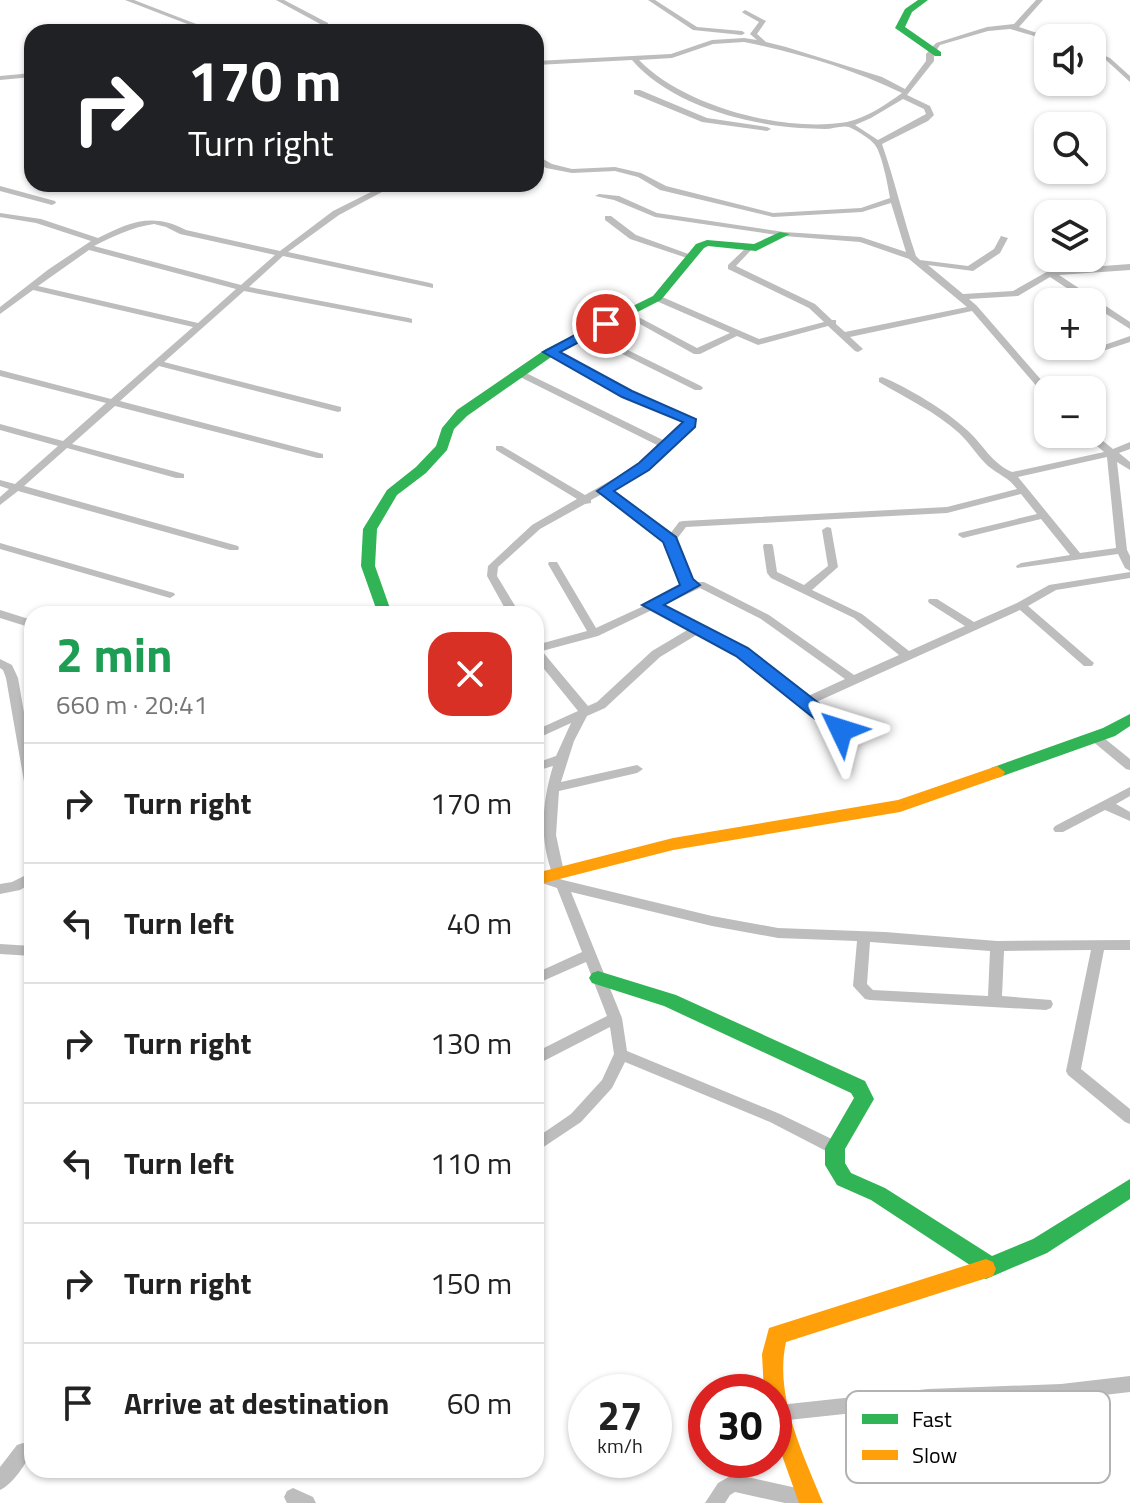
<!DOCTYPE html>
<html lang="en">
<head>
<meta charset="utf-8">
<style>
	body { margin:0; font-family:"Titillium Web",sans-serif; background:#f2f2f2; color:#222; height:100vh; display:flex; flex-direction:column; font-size:30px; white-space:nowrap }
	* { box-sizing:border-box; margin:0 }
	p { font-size:26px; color:#767676 }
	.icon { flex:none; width:44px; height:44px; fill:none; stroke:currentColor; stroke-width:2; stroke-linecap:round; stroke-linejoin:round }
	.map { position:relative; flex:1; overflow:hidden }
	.panel { position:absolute; left:24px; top:606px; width:520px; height:872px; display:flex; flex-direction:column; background:#fff; border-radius:24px; box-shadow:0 2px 6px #0004 }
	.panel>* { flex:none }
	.top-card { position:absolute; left:24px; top:24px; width:520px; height:168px; border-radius:24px; box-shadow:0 2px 6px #0004; background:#202124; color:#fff; overflow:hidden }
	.controls { position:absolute; left:1034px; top:24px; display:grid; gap:16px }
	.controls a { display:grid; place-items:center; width:72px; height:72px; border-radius:16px; background:#fff; box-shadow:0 2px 6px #0004; font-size:40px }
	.speed { position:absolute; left:568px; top:1374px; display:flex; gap:16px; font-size:40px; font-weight:700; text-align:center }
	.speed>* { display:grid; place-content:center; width:104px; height:104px; border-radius:50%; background:#fff; box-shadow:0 2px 6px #0004; line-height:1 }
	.speed small { font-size:20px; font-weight:400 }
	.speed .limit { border:12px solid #d22; background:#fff; color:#111 }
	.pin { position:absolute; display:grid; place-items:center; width:68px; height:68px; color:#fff; margin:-34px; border:4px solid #fff; border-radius:50%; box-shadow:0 2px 8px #0007 }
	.me { position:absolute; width:88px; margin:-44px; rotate:311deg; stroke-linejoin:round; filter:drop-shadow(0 0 6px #0008) }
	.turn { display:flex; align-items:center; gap:28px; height:168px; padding:0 32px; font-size:36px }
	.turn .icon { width:104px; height:104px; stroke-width:2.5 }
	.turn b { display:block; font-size:56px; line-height:68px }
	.round { display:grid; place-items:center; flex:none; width:84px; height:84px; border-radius:24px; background:#f2f2f2 }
	.overview { display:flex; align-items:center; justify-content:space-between; height:136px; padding:0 32px }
	h1 { font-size:48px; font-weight:700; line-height:60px; color:#1e9e55 }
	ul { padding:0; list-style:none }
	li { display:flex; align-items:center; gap:24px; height:120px; padding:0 32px; border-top:2px solid #e0e0e0 }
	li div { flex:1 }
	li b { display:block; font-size:30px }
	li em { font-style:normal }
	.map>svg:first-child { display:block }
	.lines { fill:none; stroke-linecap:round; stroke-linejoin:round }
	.street { fill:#bdbdbd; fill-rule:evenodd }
	.fast { fill:#30b455; fill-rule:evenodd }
	.slow { fill:#ff9f0a; fill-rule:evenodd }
	.route { fill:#1a73e8; stroke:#114b97; stroke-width:2 }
	.key { fill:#fff; stroke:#b2b2b2; stroke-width:2 }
	.key-label { font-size:22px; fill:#000 }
</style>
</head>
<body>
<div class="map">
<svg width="1130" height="1503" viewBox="0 0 1130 1503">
	<rect width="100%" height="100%" fill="#fff"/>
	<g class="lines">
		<path class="street" d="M125,0h9l83,32h-9z
			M276,0h8l44,23 -1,9h-6l1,-7z
			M648,0h7l42,27 45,4 3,2 -3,2 -49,-5z
			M1036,0h7l-24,27 33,11h-4v2l-38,-11 -22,2 -48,14 -6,9v7l-27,34 23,11 4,9 -6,6 -46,23c13,37 21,74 34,112l4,4 48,6 26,-17 7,-13 7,2 -8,15 -27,18 -45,-6 35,29 50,-3 37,-21 80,-6v6l-71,5 71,47v7l-38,-24v-3h-4l-38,-25 -32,19 -49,3 8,7 73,84h-2v7l-3,-1 -73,-85 -122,26 13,12 -5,3 -3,-1 -27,-25 -70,19 -21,-9 -37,18h-6l-72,-40 4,-3 3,1 68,36 33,-15 -76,-33v-4h6l99,43 65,-17 -15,-14 -81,-39v-4l21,-20 4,3 -17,18 79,38 17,16h4v4l9,8 122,-25 -58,-48 -49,-17 -76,-6 -129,-19 -41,-17 -19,-4 4,-2 20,2 38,17 127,19 77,5 45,15 -15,-49 -29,9 -89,5 -113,-27 -22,-13 -23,-6 -43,2 -26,-5 -10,-7v-6l16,9 20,5 43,-2 26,6 25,13 107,27 88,-5 29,-10c-2,-12 -8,-44 -15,-53 -4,-6 -19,-15 -26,-18 -7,-2 -17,2 -24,2 -8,0 -17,-1 -25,-1 -57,-4 -130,-24 -168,-68l-96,5v-4l135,-7 41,-14 32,-2 13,2 -7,-6 9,-12 -16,-9 -1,-1 3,-2 21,11 -9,13 9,8 20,5 96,30 23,12 21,-28v-7l10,-11 51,-16 27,-3zM744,42c54,11 108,27 158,51 -15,11 -36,25 -55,29 -63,11 -164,-16 -208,-62l33,-2 41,-14zM903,99l21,10 2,5 -48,26 -23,-15 16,-7z
			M1092,50l18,8 20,18v6l-24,-22 -14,-5z
			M32,73v4l-32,3v-4z
			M634,90h6l67,28 60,9 4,2 -4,2 -65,-9 -68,-28z
			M0,186l55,15 1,2 -4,2 -52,-14z
			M379,188h3v4l-43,23 -51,37 142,31 3,1v4l-150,-32 -34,31 160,31 3,1v4l-168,-32 -80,71 177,45v4l-3,1 -179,-46 -39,35 203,53v4h-6l-202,-52 -43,38 112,30v4h-8l-109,-30 -43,38 214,60 1,2 -1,2h-8l-212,-59 -18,14v-8l9,-8 -9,-3v-6l15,4 43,-38 -58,-16v-6l63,17 43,-38 -106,-27v-6l111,29 82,-72 -160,-37 -33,24v-7l49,-38 42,-28 -55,-18 -36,-6v-4l41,6 57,19c31,-16 55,-26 88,-8l94,21 53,-40zM154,224l12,3 14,7 95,21 -34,30 -147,-39c20,-10 38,-19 60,-22zM89,250l147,39 -38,34 -160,-37z
			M605,216h6l25,19 58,21 -7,2 -57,-19 -25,-19z
			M587,330l114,56 2,2 -2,2h-6l-111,-55 -2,-2z
			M1130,336v6l-52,17 -5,-3z
			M550,349l80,43 64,27 -1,6 -45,43 -39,22 61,44 9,-12 4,-1 264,-14 70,-18c-9,-12 -18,-14 -29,-23 -11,-10 -18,-23 -29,-33 -23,-21 -53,-35 -80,-51v-4l3,-1c25,10 65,34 85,53 16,14 24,33 45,42l92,-20 -21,-18h9v-2l21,17 17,-7v7l-11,4 11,9v8l-13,-8 10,88 3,6v15l-5,-3 -7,-14 -101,14 -1,-2 5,-3 49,-8 -29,-36 -78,19 -5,-3 1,-2 78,-19 -16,-20 -74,19 -261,14 -10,13c3,16 7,31 19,42h9l65,33 85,60 45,-20 -45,-37 -83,-40 -4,-5 -4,-27 1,-2h8l1,2 4,26 27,13 24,-19 -6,-36 5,-3 4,1 7,39 -26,23 50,24 47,37 56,-25 -36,-23 -1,-2 1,-2h8l37,23 43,-19 32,-18 81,-13v6l-74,12 -28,16 66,57 -2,3h-8l-64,-56 -206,93 31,24 2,3 -6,4 -4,-1 -99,-78 -40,-21 -38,23 -55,51 -18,8 -13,25 -13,41 76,-17 6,4 -6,4 -78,18 -3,44 8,37 -1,3h-10c-14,-35 -11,-73 0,-109l-17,5v-8l20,-7 15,-33 -35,16v-9l42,-19 -42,-52v-14l51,-14 -39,-67 1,-2h8l39,66 91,-42 -12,-15 -9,-30 -64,-47 -11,6v3l-6,1 -45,25 -42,38 -1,9 23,38h-12l-21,-38 1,-10 44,-41 45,-26 -81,-49v-4h6l83,49 55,-31 19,-18 -143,-71v-4h6l143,70 20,-19 -61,-26 -77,-42 -2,-2zM1107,457l9,91 -36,5 -62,-76zM700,588l61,31 84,60 -39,18 -60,-48 -84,-43zM652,610l37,19 -37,22 -55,51 -9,4 -46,-55 56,-15z
			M0,543l174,50 1,2 -5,3 -170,-49z
			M0,610l32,10v8l-32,-10z
			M0,659l12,6 6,13 14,80v39l-6,-4 -20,-115 -3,-8 -3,-2z
			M1095,733l4,1 31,25v11l-4,-1 -35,-29 -2,-3z
			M1130,787v9l-14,8 14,8v9l-25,-11 -42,22h-8l-2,-3 2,-3z
			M536,871l27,9 149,36 66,12 107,4 112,9 133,-1v10h-26l-23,119 49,40v15l-5,-2 -57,-47 -2,-4 25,-121 -87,1 -2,45 49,4 2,4 -2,4 -5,2 -176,-10 -5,-1 -12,-13 4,-45 -79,-3 -66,-12 -141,-34 51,126 5,33 153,63 60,29 2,5 -2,5 -5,1 -5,-1 -60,-31 -145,-60 -13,26 -31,34 -45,30v-14l35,-24 31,-34 12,-26 -4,-27 -74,38v-13l71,-36 -21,-54 -50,22v-11l46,-21 -25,-64 -21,-7zM870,942l120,9 -2,45 -115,-6 -6,-6z
			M32,872v11l-12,7 -20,4v-10l12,-2z
			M0,944l32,2v10l-32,-2z
			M1130,1376v16l-69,8 -133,5 -149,16 -5,-2v-12l5,-2 149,-16 133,-5z
			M23,1443l6,2 3,6c-6,13 -19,33 -32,39v-23l17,-22z
			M734,1474l76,17 6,3 3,6 -2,3h-32l-50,-11 -5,3 -5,8h-20l13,-20z
			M293,1488l20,9 3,6h-29l-3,-6 3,-6z"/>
		<path class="fast" d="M918,0h10l-16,12 -7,15 36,25v4h-6l-40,-28 10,-19z
			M780,232l10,2 -34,17 -48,-5 -4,2 -43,52 -107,55 -87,61 -13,13 -7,21 -21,23 -29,22 -20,34 -2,37 17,48h-14l-17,-48 2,-37 24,-39 29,-23 20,-21 6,-18 15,-18 89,-61 107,-53 43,-52 11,-4 47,4z
			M1130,714v12l-15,10 -118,42 -8,-6 2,-4 112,-40z
			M598,971l78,24 189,86 9,18 -29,50v14l6,10 34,15 107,68 41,-17 97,-60v20l-83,54 -61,26 -7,-3 -3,-7 -105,-69 -34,-15 -12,-20v-17l29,-50 -3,-5 -187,-87 -72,-23 -3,-5 3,-5z"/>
		<path class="slow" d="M997,766l8,6 -2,4 -103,36 -227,38 -137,35v-12l137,-35 225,-38z
			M986,1259l7,3 3,7 -3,7 -207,66c-12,54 17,112 37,161h-24l-25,-70v-41h-10l-2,-38 7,-26z"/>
	</g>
	<path class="route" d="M601,321l12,3 -53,28 72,39 64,28 -1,8 -46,43 -35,21 62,46 17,42 7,6 -36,20 84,43 100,78 2,4 -2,5h-13l-99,-79 -94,-51 38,-20 -17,-43 -66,-51 42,-28 44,-41 -61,-25 -79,-45z"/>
	<rect x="846" y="1391" width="264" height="92" rx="12" class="key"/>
	<rect x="862" y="1414" width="36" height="10" fill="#30b455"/>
	<rect x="862" y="1450" width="36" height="10" fill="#ff9f0a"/>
	<g class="key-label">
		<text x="912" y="1427">Fast</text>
		<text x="912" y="1463">Slow</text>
	</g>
</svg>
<div class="controls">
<a><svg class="icon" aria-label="sound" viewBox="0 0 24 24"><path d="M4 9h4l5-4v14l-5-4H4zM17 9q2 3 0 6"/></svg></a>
<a><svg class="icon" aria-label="search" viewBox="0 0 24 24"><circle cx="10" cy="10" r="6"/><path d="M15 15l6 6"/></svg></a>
<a><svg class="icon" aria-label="layers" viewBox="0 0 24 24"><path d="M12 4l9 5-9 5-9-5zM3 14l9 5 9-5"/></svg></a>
<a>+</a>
<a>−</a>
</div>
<div class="speed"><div>27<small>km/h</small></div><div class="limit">30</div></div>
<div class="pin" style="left:606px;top:324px;background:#d93025"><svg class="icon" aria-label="arrive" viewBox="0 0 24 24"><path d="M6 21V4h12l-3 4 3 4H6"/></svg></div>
<svg class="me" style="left:841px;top:730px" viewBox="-20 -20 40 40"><path d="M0-17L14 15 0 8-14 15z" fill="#1a73e8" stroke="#fff" stroke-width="4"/></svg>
<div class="top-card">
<div class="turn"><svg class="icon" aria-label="right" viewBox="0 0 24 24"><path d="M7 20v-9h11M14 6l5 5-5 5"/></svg><div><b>170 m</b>Turn right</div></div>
</div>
<section class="panel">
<div class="overview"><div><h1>2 min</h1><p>660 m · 20:41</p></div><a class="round" style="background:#d93025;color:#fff"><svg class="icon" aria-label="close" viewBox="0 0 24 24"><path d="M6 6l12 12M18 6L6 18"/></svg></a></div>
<ul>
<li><svg class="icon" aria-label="right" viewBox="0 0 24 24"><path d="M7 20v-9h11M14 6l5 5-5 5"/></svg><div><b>Turn right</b></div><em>170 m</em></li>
<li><svg class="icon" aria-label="left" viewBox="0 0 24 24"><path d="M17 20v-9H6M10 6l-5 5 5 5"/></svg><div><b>Turn left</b></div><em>40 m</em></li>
<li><svg class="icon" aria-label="right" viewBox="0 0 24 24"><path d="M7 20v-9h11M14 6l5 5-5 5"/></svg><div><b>Turn right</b></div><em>130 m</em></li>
<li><svg class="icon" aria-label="left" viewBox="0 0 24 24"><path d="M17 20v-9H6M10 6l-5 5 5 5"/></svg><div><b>Turn left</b></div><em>110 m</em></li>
<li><svg class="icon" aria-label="right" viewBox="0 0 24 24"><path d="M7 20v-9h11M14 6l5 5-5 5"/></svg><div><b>Turn right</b></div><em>150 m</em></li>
<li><svg class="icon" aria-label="arrive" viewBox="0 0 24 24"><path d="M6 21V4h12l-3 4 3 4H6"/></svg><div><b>Arrive at destination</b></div><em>60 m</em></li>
</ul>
</section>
</div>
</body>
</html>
